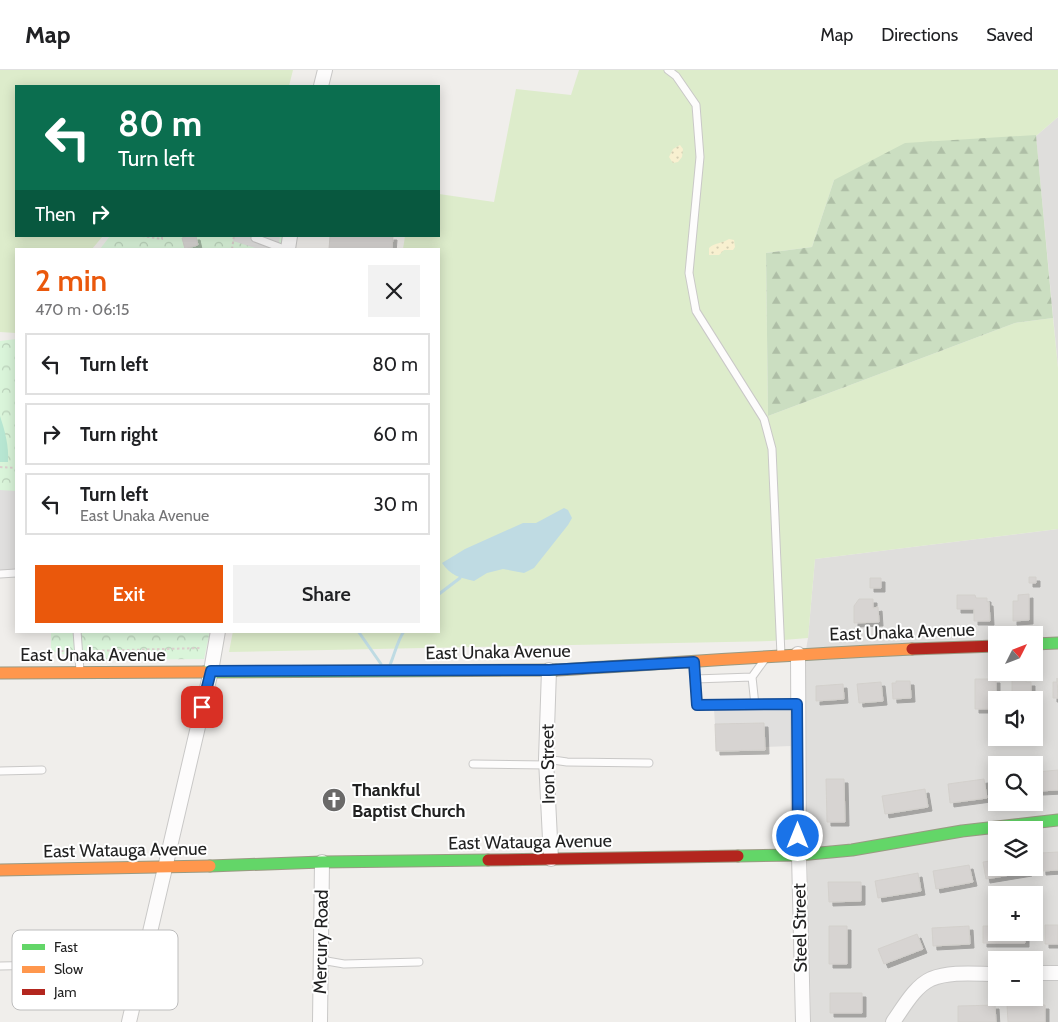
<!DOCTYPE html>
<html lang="en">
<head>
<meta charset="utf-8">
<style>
	body { margin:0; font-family:Cabin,sans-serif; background:#f2f2f2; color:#202124; height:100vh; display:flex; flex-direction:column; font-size:19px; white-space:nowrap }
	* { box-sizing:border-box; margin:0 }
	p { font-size:16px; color:#757577 }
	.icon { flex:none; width:28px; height:28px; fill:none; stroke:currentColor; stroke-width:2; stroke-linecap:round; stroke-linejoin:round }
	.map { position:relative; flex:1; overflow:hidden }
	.side { position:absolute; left:15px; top:178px; width:425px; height:385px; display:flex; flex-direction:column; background:#fff; border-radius:0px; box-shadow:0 2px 12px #0003 }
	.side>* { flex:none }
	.hud { position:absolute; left:15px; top:15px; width:425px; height:152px; border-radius:0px; box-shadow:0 2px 12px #0003; background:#0b6e4f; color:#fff; overflow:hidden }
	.needle { width:32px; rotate:48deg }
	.fabs { position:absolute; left:988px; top:556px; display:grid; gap:10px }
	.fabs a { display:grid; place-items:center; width:55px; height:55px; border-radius:0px; background:#fff; box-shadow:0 2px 12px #0003; font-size:25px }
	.pin { position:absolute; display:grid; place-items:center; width:42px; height:42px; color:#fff; margin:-21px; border-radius:10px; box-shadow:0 2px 8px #0006 }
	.me { position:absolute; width:55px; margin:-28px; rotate:0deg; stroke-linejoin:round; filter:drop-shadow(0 0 4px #0008) }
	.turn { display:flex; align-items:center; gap:18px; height:105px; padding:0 20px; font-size:22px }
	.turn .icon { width:65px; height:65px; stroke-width:2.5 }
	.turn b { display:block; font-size:35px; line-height:42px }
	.then { display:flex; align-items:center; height:48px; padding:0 20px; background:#0003; gap:10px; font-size:19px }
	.round { display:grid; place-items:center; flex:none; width:52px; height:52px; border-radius:0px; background:#f2f2f2 }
	.summary { display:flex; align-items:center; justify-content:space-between; height:85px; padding:0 20px }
	h1 { font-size:30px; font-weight:600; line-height:38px; color:#ea580c }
	.action { display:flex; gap:10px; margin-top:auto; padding:10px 20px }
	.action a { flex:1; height:58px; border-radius:0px; background:#ea580c; color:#fff; font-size:20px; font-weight:600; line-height:58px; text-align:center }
	.action a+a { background:#f2f2f2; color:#202124 }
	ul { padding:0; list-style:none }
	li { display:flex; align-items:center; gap:15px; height:62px; margin:0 10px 8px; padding:0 10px; border:2px solid #e0e0e0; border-radius:0px }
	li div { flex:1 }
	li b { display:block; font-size:19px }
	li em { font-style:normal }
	header { display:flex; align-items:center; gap:30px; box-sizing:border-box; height:70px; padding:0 25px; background:#fff; border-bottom:1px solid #e0e0e0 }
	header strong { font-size:24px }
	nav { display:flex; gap:28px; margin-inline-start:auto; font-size:18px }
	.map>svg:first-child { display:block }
	.residential { fill:#dfdedc; fill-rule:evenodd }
	.grass { fill:#ddeccb }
	.forest { fill:url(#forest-firs) }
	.sand { fill:url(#sand-dots) }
	.park { fill:url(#park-crowns) }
	.pitch { fill:#b7e6d2 }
	.parking { fill:#e0dfde }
	.water { fill:#bfdbe3 }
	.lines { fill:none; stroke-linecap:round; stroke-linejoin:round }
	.stream { stroke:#bfdbe3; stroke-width:3 }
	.building { fill:#d7d4d2; stroke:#d3d0cc; filter:url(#shadow) }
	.lane-casing { stroke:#c9c8c7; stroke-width:9 }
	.street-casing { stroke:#c9c8c7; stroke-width:16 }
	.fast-casing { stroke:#999a82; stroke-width:13 }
	.slow-casing { stroke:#999a82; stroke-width:13 }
	.jam-casing { stroke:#999a82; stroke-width:13 }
	.path { stroke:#dccecd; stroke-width:2; stroke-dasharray:2.5 2.5; stroke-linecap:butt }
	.lane { stroke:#fdfcfc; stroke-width:7 }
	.street { stroke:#fdfcfc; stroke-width:14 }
	.fast { stroke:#63d668; stroke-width:11 }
	.slow { stroke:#ff974d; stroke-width:11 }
	.jam { stroke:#b3261e; stroke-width:11 }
	.route-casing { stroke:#114b97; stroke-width:12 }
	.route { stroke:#1a73e8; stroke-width:9 }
	.labels { text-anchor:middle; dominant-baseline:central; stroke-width:4; stroke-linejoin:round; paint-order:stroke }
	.street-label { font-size:18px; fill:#222; stroke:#fff }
	.poi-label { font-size:18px; font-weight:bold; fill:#222; stroke:#fff; text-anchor:start }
	.key { fill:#fff; stroke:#bdbdbd; stroke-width:1 }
	.key-label { font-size:14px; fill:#222 }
</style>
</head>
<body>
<header>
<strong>Map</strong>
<nav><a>Map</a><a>Directions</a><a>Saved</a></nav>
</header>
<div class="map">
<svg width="1058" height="952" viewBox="0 0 1058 952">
	<defs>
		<pattern id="forest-firs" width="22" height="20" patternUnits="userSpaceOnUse" patternTransform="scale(1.25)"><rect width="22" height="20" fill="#cbdec1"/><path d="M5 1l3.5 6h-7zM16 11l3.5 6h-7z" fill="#aebea6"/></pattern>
		<pattern id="sand-dots" width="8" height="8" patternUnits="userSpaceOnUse" patternTransform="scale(1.25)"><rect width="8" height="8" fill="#f8f0d0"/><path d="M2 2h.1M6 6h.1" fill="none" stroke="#d4ceb2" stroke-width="1.8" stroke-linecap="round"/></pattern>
		<pattern id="park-crowns" width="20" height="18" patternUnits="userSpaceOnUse" patternTransform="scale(1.25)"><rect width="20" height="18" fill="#daf5da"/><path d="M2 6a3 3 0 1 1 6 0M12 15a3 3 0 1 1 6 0" fill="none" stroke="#bbd2bb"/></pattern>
		<filter id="shadow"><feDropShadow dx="4" dy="4" stdDeviation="0" flood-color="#0004"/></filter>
	</defs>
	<rect width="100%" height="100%" fill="#f0eeeb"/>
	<path class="residential" d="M1058,47v251l-22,-232z
		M1058,459v493h-247l-8,-355 5,-29 7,-79zM996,565h38v37h-38zM996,630h38v38h-38zM996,695h38v37h-38zM996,760h38v38h-38zM996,825h38v37h-38zM996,890h38v38h-38z"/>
	<path class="grass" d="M0,0h293l-4,16h-273v150h87l-11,13h-76v84l-16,-1z
		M579,0h479v47l-22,19 -202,44 -22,67 -46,6 2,163 247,-93 38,-5 5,50v161l-243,30 -7,79 -37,3 -542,11 4,-21h206v-382h-36l2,-13h34v-42l55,8 22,-113 55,6z"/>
	<path class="forest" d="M1036,65l17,183 -38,5 -247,93 -2,-163 46,-6 22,-67 71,-37z"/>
	<path class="sand" d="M680,75l3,4 -1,8 -4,5 -5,1 -4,-6 4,-8z
		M729,169l5,1 1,7 -2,3h-9l-5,5h-10v-7c5,-5 14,-5 20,-9z"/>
	<path class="park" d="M110,166h179l-2,13h-187z
		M16,269v225h-16v-223z
		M51,561h159l-6,28 -118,1 -35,-9z"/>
	<path class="pitch" d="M0,346c5,15 9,30 8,46h-8z"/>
	<path class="parking" d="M234,166h46l-2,13h-20l-25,-8z
		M0,420l16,1v83l-16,1z
		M790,638l1,38 -26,1 -1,-24 -49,1 -1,-15z"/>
	<path class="water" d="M564,438l4,2 4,8 -4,7 -34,43 -10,5 -21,-4 -16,4 -13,8c-14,-3 -24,-6 -32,-18l23,-14 58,-26h13z"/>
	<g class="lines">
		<path class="stream" d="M439,524l21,-16
			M358,561l23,33
			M390,595c5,-12 7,-23 14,-34"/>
	</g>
	<path class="building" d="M187,166h9l2,9 -13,4 -3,-11z
		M330,166h63l-1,13h-63z
		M1029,507h7v6h-7z
		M870,508h11v10h-11z
		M1029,524v26l-16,1v-20h5v-6z
		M957,525h18l1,3h11v4h2l1,19h-16v-12h-17z
		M859,529h14v9l5,-1 1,15 -25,1v-17z
		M1057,608l1,20h-5v-16h4z
		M975,609h21v12h-4v18h-17z
		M1012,609h14v3h5v13h-19z
		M896,611h14l1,17 -18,1 -1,-16h4z
		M881,612l2,19 -24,2 -2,-19z
		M843,614l1,15 -28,2v-15z
		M1021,625h10v5h-10z
		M764,653l1,27 -49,1 -1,-27z
		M1058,700v20l-19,1 -2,-19z
		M826,709h18l1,43h-18z
		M984,709l3,19 -37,5 -2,-19z
		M925,719l3,18 -43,7 -3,-18z
		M1058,782v18l-16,1 -1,-18z
		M996,790v8h31l1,4 -42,7 -3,-17z
		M969,795l4,17 -37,7 -3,-18z
		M918,803l3,18 -43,7 -3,-17z
		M828,812h33v19l-32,1z
		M1045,855h13v19h-13z
		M829,856h18v38h-18z
		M969,856l1,18 -37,2 -1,-18z
		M983,856h13v6h29v11h-42z
		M917,864l6,15 -39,15 -6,-15z
		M830,923h32v20h-32z
		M995,935l1,17h-38v-16z
		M1007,935h38v17h-37z"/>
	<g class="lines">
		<g class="lane-casing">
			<path id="lane" d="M668,0l8,6 20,29 4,52 -11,116 7,38 68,108 8,30 9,206
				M256,166l-1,2 29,11
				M0,504l16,-1
				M77,561l3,40
				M694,593l3,42 100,-1
				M752,607l13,-18
				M695,609l57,-2 3,28
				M546,689l21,3 82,1
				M473,694l74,1
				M0,701l42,-1
				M321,890l23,4 75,-2
				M0,896l50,-1"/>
		</g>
		<g class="street-casing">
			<path id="street" d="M321,16l4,-16
				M288,179l2,-13
				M798,584l1,201 4,167
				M549,600l-3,89 5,100
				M1034,903h24
				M129,952l82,-351 7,-40
				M320,952l2,-160
				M893,952c10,-14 22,-36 38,-43 20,-8 44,-5 65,-5"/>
		</g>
		<g class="fast-casing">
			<path id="fast" d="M1034,574l24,-1
				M204,602l352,-2
				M738,786l61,-1 53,-5 110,-19 96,-11
				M210,796l112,-4 166,-2"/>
		</g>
		<g class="slow-casing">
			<path id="slow" d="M556,600c119,-7 237,-16 356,-21
				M0,603l204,-1
				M0,800l210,-4"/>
		</g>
		<g class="jam-casing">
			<path id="jam" d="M912,579l84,-3
				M488,790l250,-4"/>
		</g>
		<path class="path" d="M142,166l20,3v-3
			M232,179l2,-13
			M0,397l16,1
			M51,581h19
			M87,581l115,-3"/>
		<use href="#lane" class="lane"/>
		<use href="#street" class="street"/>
		<use href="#fast" class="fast"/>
		<use href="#slow" class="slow"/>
		<use href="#jam" class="jam"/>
	</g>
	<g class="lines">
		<g class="route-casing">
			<path id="route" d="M202,637l9,-36 338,-1 145,-8 3,43 100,-1 1,132"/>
		</g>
		<use href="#route" class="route"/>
	</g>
	<defs>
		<g id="church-disc" transform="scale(1.25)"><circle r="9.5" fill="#6a6968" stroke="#fff"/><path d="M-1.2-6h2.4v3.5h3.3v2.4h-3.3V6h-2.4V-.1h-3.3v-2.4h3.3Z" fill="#fff"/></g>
	</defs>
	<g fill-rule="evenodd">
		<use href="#church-disc" x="334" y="730"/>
	</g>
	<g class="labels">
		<g class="street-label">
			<text transform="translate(902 562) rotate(-2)">East Unaka Avenue</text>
			<text transform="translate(498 582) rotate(-1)">East Unaka Avenue</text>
			<text x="93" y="585">East Unaka Avenue</text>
			<text transform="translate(548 694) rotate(-91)">Iron Street</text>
			<text transform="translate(530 772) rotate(-1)">East Watauga Avenue</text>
			<text transform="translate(125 780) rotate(-1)">East Watauga Avenue</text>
			<text transform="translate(800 858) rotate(-91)">Steel Street</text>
			<text transform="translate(321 872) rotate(-89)">Mercury Road</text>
		</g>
		<g class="poi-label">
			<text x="352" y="720">Thankful<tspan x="352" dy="21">Baptist Church</tspan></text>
		</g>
	</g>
	<rect x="12" y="860" width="166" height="80" rx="8" class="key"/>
	<rect x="22" y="874" width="23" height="6" fill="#63d668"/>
	<rect x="22" y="896" width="23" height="7" fill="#ff974d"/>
	<rect x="22" y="919" width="23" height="6" fill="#b3261e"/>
	<g class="key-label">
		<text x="54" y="882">Fast</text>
		<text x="54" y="904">Slow</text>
		<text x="54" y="927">Jam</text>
	</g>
</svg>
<div class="fabs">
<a><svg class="needle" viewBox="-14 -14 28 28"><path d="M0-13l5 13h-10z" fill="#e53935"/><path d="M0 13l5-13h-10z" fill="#757577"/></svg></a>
<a><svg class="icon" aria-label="sound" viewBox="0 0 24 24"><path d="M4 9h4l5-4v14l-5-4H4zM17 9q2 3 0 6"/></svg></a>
<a><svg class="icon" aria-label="search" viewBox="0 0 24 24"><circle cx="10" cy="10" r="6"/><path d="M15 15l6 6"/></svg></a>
<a><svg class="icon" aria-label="layers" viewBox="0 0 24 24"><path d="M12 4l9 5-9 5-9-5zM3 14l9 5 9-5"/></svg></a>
<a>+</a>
<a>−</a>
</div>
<div class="pin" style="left:202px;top:637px;background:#d93025"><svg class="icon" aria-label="arrive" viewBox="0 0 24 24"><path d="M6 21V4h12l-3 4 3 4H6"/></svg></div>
<svg class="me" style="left:798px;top:766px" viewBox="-20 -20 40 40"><circle r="17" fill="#1a73e8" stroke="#fff" stroke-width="3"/><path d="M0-11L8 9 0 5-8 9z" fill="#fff"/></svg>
<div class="hud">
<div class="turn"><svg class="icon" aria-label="left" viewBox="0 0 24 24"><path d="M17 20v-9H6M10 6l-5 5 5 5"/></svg><div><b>80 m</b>Turn left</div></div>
<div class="then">Then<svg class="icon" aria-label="right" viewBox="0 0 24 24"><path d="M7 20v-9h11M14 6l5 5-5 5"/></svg></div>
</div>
<section class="side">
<div class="summary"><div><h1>2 min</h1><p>470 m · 06:15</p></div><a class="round"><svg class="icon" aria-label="close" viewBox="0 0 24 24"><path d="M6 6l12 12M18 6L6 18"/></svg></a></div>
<ul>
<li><svg class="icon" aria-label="left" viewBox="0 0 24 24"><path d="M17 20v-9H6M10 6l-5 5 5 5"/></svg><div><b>Turn left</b></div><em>80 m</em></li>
<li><svg class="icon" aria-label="right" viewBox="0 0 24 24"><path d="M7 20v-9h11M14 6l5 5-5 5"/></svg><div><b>Turn right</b></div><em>60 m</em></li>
<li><svg class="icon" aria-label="left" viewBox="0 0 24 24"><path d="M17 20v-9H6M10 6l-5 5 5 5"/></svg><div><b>Turn left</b><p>East Unaka Avenue</p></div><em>30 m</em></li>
</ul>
<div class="action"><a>Exit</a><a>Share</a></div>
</section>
</div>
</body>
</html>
